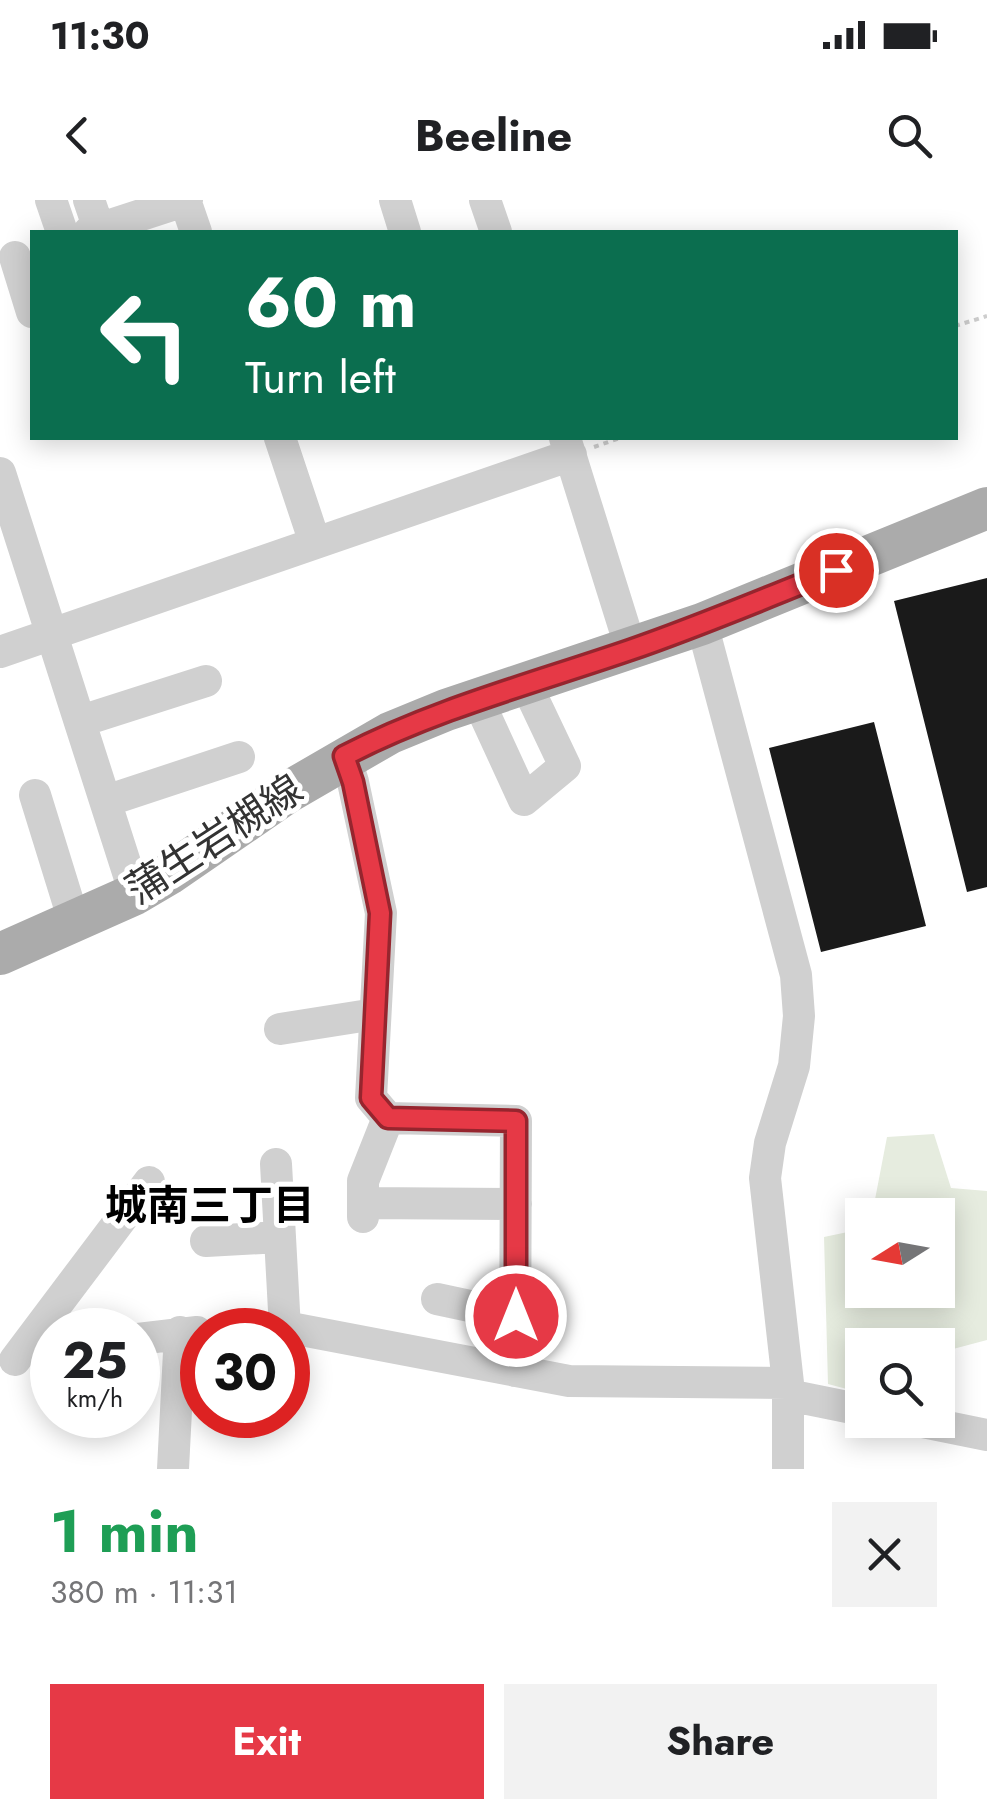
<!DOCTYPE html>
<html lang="en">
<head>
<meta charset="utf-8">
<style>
	body { margin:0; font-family:Jost,"Noto Sans JP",sans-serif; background:#f2f2f2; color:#202124; height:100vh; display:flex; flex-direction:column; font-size:38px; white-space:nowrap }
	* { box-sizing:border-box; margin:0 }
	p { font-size:32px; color:#757577 }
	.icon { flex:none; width:55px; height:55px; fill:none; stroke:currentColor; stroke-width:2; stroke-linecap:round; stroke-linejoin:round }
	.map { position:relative; height:1269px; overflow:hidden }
	.panel { display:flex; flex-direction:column; background:#fff; flex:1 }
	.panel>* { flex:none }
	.top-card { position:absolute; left:30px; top:30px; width:928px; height:210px; border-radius:0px; box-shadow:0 5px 25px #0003; background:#0b6e4f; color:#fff; overflow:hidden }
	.needle { width:65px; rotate:259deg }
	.fabs { position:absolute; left:845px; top:998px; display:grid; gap:20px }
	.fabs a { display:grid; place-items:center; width:110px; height:110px; border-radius:0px; background:#fff; box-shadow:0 5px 25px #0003; font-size:50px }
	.speed { position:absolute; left:30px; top:1108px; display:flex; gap:20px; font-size:50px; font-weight:700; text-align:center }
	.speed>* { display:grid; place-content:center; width:130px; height:130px; border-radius:50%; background:#fff; box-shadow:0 5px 25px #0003; line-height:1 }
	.speed small { font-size:25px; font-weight:400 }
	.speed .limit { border:15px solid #d22; background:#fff; color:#111 }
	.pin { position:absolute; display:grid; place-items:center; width:85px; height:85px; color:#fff; margin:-42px; border:5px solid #fff; border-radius:50%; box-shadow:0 2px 10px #0007 }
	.me { position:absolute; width:110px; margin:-55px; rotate:0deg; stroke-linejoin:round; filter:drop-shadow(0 0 8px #0008) }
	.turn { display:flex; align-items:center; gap:35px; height:210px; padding:0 50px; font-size:45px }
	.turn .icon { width:130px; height:130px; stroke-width:2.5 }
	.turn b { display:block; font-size:70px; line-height:85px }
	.round { display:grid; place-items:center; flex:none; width:105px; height:105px; border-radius:0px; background:#f2f2f2 }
	.summary { display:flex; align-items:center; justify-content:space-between; height:170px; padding:0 50px }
	h1 { font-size:60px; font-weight:700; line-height:75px; color:#1e9e55 }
	.action { display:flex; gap:20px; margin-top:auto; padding:20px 50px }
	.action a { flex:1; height:115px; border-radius:0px; background:#e63946; color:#fff; font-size:40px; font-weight:700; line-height:115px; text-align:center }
	.action a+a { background:#f2f2f2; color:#202124 }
	.status { display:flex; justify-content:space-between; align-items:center; height:70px; padding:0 50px; background:#fff; direction:ltr }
	.status svg { height:28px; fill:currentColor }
	header { display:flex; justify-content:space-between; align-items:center; height:130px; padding:0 50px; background:#fff; font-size:45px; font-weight:700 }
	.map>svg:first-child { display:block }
	.green { fill:#e6ecdf }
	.building { fill:#1a1a1a }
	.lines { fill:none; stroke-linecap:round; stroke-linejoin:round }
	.path { stroke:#cdcdcd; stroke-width:4; stroke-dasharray:5 5; stroke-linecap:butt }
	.minor { stroke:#d0d0d0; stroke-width:32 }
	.major { stroke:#ababab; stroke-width:42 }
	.route-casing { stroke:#96252e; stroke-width:25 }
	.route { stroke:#e63946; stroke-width:18 }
	.labels { text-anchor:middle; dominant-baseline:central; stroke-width:10; stroke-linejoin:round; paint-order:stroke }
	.street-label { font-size:40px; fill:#333; stroke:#fff }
	.neighbourhood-label { font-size:42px; font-weight:bold; fill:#000; stroke:#fff }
</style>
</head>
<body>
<div class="status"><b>11:30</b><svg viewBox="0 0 49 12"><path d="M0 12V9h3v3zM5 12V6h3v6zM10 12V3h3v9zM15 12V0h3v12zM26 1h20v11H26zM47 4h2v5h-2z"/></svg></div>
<header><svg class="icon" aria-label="back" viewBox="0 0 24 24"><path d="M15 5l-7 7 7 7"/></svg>Beeline<svg class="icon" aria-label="search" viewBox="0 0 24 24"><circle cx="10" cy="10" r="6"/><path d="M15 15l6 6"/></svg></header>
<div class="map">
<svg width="987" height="1269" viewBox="0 0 987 1269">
	<rect width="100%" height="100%" fill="#fff"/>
	<path class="green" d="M934,934l17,54 36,3v149l-49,13v-8h-76v48l-34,-9 -4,-147 38,-8v61h76v-75h-66l15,-78z"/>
	<path class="building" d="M987,378v309l-20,5 -73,-291z
		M874,522l52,204 -105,26 -52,-204z"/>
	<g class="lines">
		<path class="path" d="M955,126l32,-10
			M594,247l26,-9"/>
		<path class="minor" d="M51,0l11,32
			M89,0l10,29
			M185,0l11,32
			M395,0l10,32
			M485,0l11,32
			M89,32l98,-32
			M15,57l17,55
			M280,238l35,105
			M565,238l66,211
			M0,273l135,421
			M702,424l94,351 3,41 -5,50 -24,77 -5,35 23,205v86
			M0,452l571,-197
			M478,500l46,100 41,-34 -39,-82
			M81,521l125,-40
			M345,556l8,26 28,131 -10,185 17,20 128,3 -1,250
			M35,595l39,126
			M106,601l133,-44
			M280,829l95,-15
			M276,964l9,165
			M363,1003l153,1
			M363,1017v-36l25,-63
			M206,1041l74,-4
			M437,1099l79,17
			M253,1130l43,-1 273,52 219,2
			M138,1139l59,-7
			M15,1160l134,-178
			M788,1195l74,15
			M913,1220l74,15
			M173,1269l7,-137"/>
		<path class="major" d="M0,754l135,-60 34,-20 119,-82 102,-59 56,-23 256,-86 285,-116"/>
	</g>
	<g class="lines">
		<g class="route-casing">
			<path id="route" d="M516,1116v-195l-128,-3 -17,-20 9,-185 -27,-131 -9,-26c91,-47 190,-73 286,-106 70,-24 138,-53 206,-80"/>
		</g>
		<use href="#route" class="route"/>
	</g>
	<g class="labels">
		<g class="street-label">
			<text transform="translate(214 639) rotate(-33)">蒲生岩槻線</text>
		</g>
		<g class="neighbourhood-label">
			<text x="210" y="1005">城南三丁目</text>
		</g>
	</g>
</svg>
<div class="fabs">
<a><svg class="needle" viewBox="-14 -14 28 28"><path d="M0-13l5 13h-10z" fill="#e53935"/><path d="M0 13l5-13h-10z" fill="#757577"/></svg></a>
<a><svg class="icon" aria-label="search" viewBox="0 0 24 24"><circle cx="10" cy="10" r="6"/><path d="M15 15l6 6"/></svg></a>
</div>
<div class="speed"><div>25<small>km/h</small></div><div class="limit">30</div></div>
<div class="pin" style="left:836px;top:370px;background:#d93025"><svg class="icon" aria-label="arrive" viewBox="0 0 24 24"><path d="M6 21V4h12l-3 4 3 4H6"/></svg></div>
<svg class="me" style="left:516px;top:1116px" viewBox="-20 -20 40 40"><circle r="17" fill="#e63946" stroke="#fff" stroke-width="3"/><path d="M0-11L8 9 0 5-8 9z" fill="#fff"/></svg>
<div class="top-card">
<div class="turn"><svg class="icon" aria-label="left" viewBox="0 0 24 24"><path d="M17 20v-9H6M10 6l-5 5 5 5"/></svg><div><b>60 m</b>Turn left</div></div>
</div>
</div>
<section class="panel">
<div class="summary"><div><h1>1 min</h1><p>380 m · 11:31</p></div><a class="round"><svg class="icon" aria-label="close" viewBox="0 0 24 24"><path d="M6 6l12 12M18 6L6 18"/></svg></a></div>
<div class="action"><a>Exit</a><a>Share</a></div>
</section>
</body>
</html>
